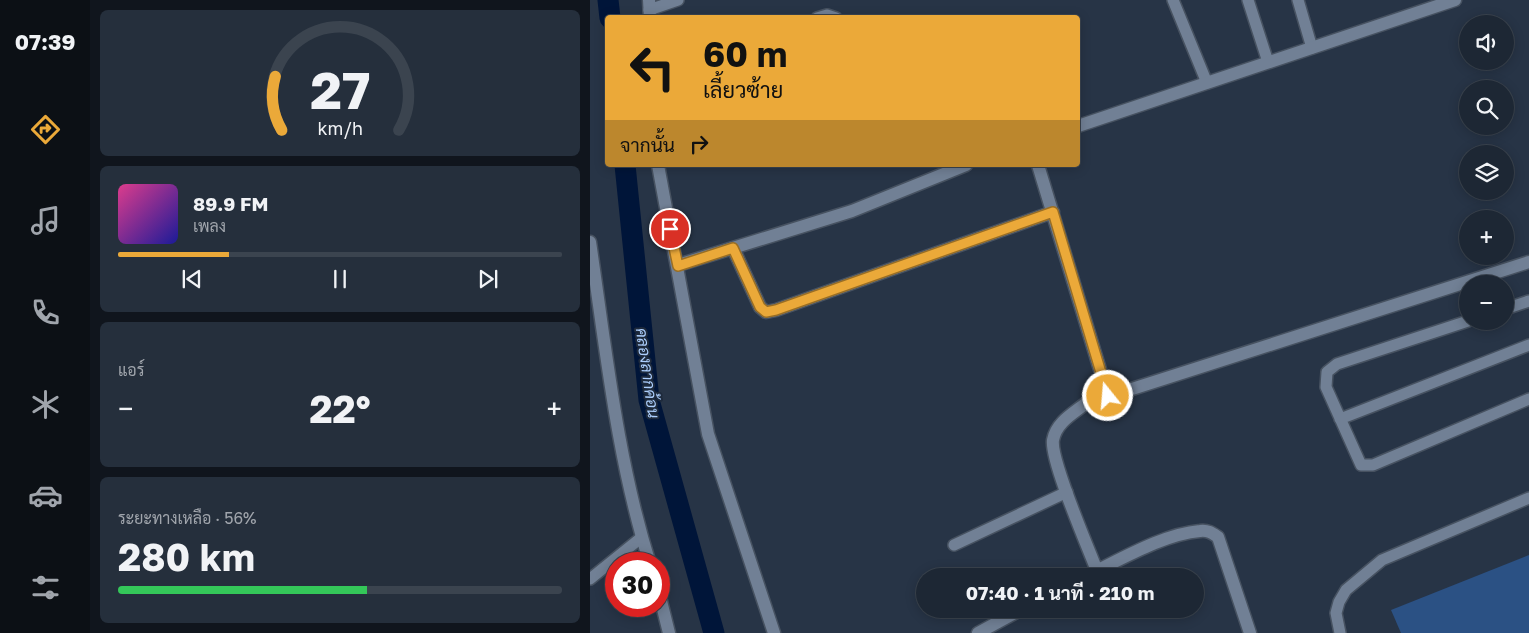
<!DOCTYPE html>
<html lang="th">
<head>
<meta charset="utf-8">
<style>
	:root { --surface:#1d2734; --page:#252f3c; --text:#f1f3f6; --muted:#a0a5ac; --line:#3b444f; --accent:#eba939 }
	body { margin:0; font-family:"Golos Text",Sarabun,sans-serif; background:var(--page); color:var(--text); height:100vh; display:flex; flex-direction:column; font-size:19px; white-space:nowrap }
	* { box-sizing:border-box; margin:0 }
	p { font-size:16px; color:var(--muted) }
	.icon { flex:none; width:28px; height:28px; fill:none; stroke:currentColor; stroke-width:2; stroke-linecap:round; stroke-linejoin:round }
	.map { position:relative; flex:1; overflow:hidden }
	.sheet { display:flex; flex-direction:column; gap:10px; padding:10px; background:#10151d; width:500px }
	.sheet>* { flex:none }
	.hud { position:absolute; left:15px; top:15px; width:475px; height:152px; border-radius:5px; box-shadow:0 2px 12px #0003,0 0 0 1px var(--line); background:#eba939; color:#111; overflow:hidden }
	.controls { position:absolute; left:869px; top:15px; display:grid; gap:10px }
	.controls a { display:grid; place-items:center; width:55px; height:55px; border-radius:50%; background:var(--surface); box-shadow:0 2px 12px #0003,0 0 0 1px var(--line); font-size:25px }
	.speed { position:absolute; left:15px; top:552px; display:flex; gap:10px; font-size:25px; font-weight:700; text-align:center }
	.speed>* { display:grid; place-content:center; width:65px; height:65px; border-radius:50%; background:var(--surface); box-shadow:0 2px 12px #0003,0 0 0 1px var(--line); line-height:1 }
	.speed .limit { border:8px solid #d22; background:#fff; color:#111 }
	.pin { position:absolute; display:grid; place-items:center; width:42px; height:42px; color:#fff; margin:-21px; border:2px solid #fff; border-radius:50%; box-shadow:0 1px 5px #0007 }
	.me { position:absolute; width:55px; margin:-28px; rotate:343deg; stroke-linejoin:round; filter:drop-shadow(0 0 4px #0008) }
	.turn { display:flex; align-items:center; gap:18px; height:105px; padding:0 15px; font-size:22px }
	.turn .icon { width:65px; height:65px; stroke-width:2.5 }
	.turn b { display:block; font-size:35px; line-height:42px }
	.then { display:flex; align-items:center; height:48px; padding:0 15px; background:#0003; gap:10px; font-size:19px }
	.big { font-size:38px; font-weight:700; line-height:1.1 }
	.sheet .card { flex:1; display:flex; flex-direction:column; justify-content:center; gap:8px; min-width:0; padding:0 18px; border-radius:8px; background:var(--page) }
	.sheet .dial { align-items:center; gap:0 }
	.dial svg { height:130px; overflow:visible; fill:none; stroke:var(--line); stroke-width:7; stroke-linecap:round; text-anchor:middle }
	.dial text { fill:var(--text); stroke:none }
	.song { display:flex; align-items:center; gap:15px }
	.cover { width:60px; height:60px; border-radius:8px; background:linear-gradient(135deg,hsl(330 70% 55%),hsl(240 70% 35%)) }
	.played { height:5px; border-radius:2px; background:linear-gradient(90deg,var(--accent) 25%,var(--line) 25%) }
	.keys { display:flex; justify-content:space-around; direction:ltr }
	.heat { display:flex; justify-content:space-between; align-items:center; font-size:28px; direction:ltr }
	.charge { height:8px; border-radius:4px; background:linear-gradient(90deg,#34c759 56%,var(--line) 0) }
	.trip { position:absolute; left:326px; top:568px; width:288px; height:50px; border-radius:25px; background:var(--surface); box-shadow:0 2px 12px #0003,0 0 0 1px var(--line); font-weight:700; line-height:50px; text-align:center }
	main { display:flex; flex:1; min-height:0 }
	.tabs { display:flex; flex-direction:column; width:90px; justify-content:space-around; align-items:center; background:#0c1015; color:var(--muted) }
	.tabs .icon { width:35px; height:35px }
	.tabs .on { color:var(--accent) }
	.tabs b { font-size:22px; color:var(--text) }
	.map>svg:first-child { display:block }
</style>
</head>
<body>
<main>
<nav class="tabs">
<b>07:39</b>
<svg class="icon on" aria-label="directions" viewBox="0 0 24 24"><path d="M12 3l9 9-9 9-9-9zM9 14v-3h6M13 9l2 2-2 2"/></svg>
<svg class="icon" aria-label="music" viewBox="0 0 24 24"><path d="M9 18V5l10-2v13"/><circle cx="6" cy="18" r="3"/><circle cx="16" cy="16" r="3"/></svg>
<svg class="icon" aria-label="phone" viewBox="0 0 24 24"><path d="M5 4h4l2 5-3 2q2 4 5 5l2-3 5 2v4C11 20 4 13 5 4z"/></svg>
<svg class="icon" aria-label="climate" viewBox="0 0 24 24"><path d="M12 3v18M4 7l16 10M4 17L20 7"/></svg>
<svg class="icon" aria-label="car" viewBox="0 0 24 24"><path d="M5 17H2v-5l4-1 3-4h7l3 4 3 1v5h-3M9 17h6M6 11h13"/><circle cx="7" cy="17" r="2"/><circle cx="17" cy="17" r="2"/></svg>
<svg class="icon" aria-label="filters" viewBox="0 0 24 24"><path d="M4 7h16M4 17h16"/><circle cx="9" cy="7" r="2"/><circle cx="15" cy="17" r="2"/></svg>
</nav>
<section class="sheet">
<div class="card dial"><svg viewBox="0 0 100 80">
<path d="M14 69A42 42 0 1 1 86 69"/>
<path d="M14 69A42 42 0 0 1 10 36" stroke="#eba939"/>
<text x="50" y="56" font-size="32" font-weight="700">27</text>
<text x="50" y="72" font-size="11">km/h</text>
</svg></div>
<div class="card">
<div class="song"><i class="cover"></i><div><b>89.9 FM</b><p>เพลง</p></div></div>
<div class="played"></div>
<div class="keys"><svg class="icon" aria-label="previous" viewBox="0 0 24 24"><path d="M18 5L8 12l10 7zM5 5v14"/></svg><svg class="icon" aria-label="pause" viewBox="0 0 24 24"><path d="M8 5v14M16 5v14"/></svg><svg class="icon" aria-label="next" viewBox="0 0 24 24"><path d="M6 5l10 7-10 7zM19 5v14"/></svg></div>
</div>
<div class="card"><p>แอร์</p>
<div class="heat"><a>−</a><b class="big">22°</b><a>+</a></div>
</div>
<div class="card"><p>ระยะทางเหลือ · 56%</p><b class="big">280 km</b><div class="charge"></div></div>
</section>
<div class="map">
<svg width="939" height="633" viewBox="0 0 939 633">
	<rect width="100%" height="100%" fill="#273446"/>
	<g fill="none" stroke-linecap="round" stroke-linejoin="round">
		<path stroke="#001539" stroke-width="21" d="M18,0L20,18
			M35,165L59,400L124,633"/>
	</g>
	<path fill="#2b5184" d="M939,555V633H811L801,610Z"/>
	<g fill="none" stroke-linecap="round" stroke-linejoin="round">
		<defs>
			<path id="service" d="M583,0L617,83
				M658,0L678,62
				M708,0L722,48
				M59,10L88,0
				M227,18L237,15L246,18
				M915,309L939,301
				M878,321L747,364L737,372L736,387L771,465H783L939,399
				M750,419L939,345
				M364,545L477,492
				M0,579L52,537
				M750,633L746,613L749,602L756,590L792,560L939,498"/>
			<path id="minor" d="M59,0L60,18
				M488,126L865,0
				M68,165L118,434L184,633
				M448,165L518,396
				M0,242C16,350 27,459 60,564
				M143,248L170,307L176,312L186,310L463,212
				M88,265L262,211L376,165
				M507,571C498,547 460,460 463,440C466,423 482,414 495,404L939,262
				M496,576C530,560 573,534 610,531C618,530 622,533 628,537L660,633
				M69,593L79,633
				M388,633L432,609"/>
		</defs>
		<use href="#service" stroke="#475261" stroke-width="14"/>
		<use href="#minor" stroke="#475261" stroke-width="15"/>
		<use href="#service" stroke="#718095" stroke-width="11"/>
		<use href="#minor" stroke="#718095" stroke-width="12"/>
	</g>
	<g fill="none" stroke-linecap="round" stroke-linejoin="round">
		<defs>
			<path id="route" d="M80,229L88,266L143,248L170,307L176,312L186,310L463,212L518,396"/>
		</defs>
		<use href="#route" stroke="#996e25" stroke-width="12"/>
		<use href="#route" stroke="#eba939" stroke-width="9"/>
	</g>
	<g text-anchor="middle" stroke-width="4" stroke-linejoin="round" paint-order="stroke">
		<g font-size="16" font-style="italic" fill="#accefd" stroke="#1e2a3c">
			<text transform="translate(58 373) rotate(82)" y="6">คลองลากค้อน</text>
		</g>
	</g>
</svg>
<div class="controls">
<a><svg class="icon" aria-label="sound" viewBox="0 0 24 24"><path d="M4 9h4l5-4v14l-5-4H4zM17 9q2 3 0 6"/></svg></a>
<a><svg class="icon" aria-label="search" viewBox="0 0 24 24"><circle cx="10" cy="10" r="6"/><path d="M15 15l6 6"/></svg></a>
<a><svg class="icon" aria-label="layers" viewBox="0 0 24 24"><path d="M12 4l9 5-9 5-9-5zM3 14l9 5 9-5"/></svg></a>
<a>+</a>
<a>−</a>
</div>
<div class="speed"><div class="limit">30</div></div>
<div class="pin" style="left:80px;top:229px;background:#d93025"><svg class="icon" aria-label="arrive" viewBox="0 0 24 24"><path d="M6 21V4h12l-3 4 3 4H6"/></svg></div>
<svg class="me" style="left:518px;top:396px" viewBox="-20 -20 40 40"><circle r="17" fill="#eba939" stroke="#fff" stroke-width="3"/><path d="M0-11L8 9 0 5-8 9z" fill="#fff"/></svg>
<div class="trip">07:40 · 1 นาที · 210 m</div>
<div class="hud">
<div class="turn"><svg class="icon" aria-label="left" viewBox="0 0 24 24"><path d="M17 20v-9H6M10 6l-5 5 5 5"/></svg><div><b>60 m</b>เลี้ยวซ้าย</div></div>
<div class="then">จากนั้น<svg class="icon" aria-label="right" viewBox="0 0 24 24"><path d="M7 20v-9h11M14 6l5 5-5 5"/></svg></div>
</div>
</div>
</main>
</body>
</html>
